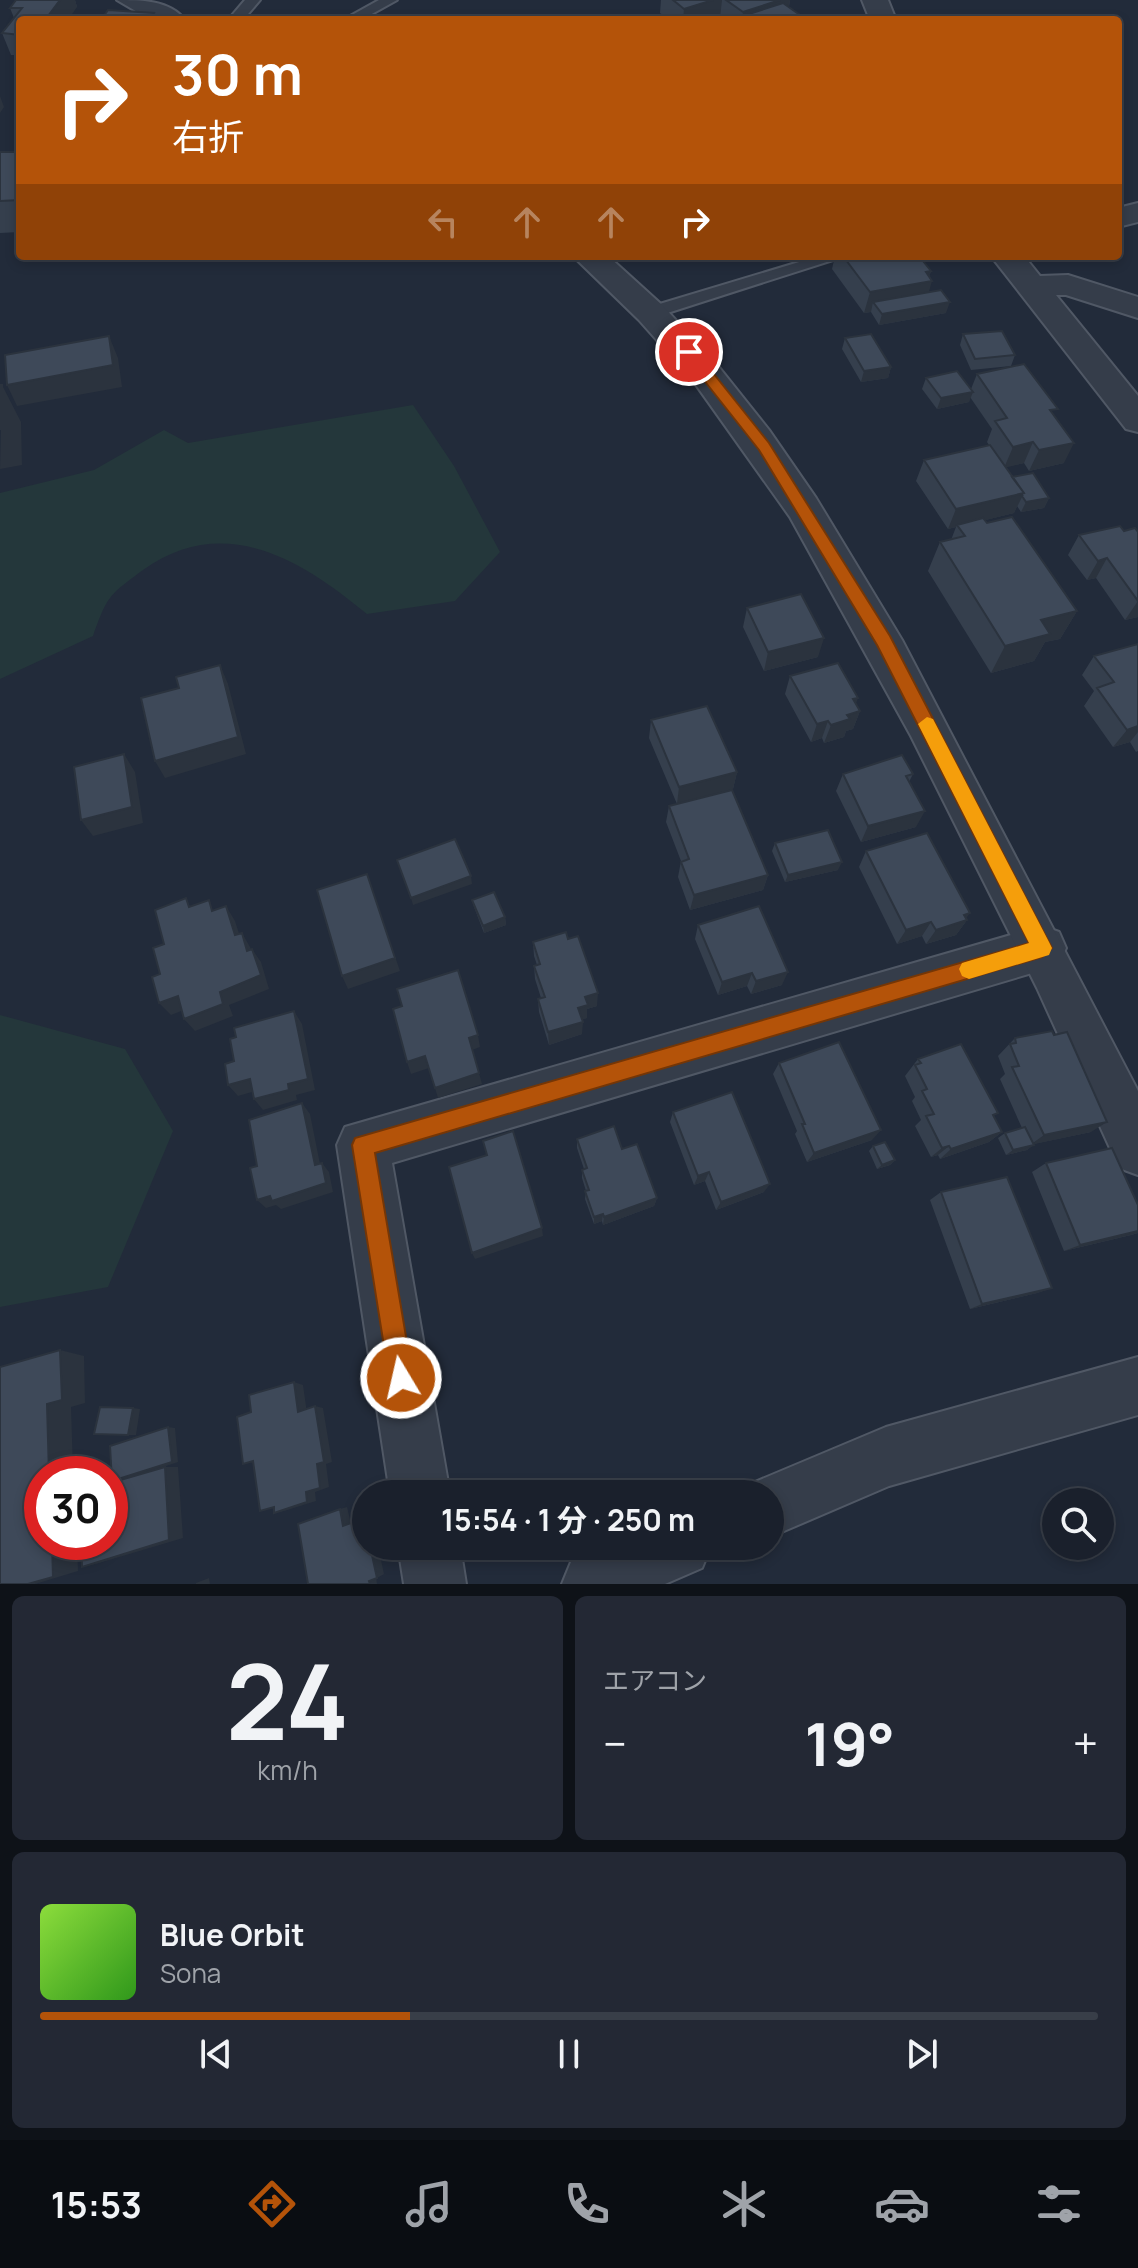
<!DOCTYPE html>
<html lang="ja">
<head>
<meta charset="utf-8">
<style>
	:root { --surface:#1a202c; --page:#232834; --text:#f1f3f6; --muted:#9fa3a9; --line:#383e48; --accent:#b45309 }
	body { margin:0; font-family:Manrope,"Noto Sans JP",sans-serif; background:var(--page); color:var(--text); height:100vh; display:flex; flex-direction:column; font-size:30px; white-space:nowrap }
	* { box-sizing:border-box; margin:0 }
	p { font-size:26px; color:var(--muted) }
	.icon { flex:none; width:44px; height:44px; fill:none; stroke:currentColor; stroke-width:2; stroke-linecap:round; stroke-linejoin:round }
	.map { position:relative; height:1584px; overflow:hidden }
	.side { display:flex; flex-direction:column; gap:12px; padding:12px; background:#0e1218; flex:1 }
	.side>* { flex:none }
	.top-card { position:absolute; left:16px; top:16px; width:1106px; height:244px; border-radius:8px; box-shadow:0 4px 12px #0003,0 0 0 2px var(--line); background:#b45309; color:#fff; overflow:hidden }
	.tools { position:absolute; left:1042px; top:1488px; display:grid; gap:16px }
	.tools a { display:grid; place-items:center; width:72px; height:72px; border-radius:50%; background:var(--surface); box-shadow:0 4px 12px #0003,0 0 0 2px var(--line); font-size:40px }
	.speed { position:absolute; left:24px; top:1456px; display:flex; gap:16px; font-size:40px; font-weight:700; text-align:center }
	.speed>* { display:grid; place-content:center; width:104px; height:104px; border-radius:50%; background:var(--surface); box-shadow:0 4px 12px #0003,0 0 0 2px var(--line); line-height:1 }
	.speed .limit { border:12px solid #d22; background:#fff; color:#111 }
	.pin { position:absolute; display:grid; place-items:center; width:68px; height:68px; color:#fff; margin:-34px; border:4px solid #fff; border-radius:50%; box-shadow:0 2px 8px #0007 }
	.me { position:absolute; width:88px; margin:-44px; rotate:351deg; stroke-linejoin:round; filter:drop-shadow(0 0 6px #0008) }
	.turn { display:flex; align-items:center; gap:28px; height:168px; padding:0 24px; font-size:36px }
	.turn .icon { width:104px; height:104px; stroke-width:2.5 }
	.turn b { display:block; font-size:56px; line-height:68px }
	.lanes { display:flex; align-items:center; height:76px; padding:0 24px; background:#0003; justify-content:center; gap:40px; direction:ltr }
	.lanes .off { opacity:.35 }
	.big { font-size:60px; font-weight:700; line-height:1.1 }
	.side .card { flex:1; display:flex; flex-direction:column; justify-content:center; gap:12px; min-width:0; padding:0 28px; border-radius:12px; background:var(--page) }
	.side .dial { align-items:center; gap:0 }
	.dial b { font-size:104px; line-height:1 }
	.song { display:flex; align-items:center; gap:24px }
	.cover { width:96px; height:96px; border-radius:12px; background:linear-gradient(135deg,hsl(90 70% 55%),hsl(110 70% 35%)) }
	.played { height:8px; border-radius:4px; background:linear-gradient(90deg,var(--accent) 35%,var(--line) 35%) }
	.keys { display:flex; justify-content:space-around; direction:ltr }
	.heat { display:flex; justify-content:space-between; align-items:center; font-size:44px; direction:ltr }
	.side .tiles { flex:1; display:grid; gap:12px; grid-template-columns:1fr 1fr }
	.card:last-child { grid-column:span 2 }
	.trip { position:absolute; left:352px; top:1480px; width:432px; height:80px; border-radius:40px; background:var(--surface); box-shadow:0 4px 12px #0003,0 0 0 2px var(--line); font-weight:700; line-height:80px; text-align:center }
	.menu { display:flex; height:128px; justify-content:space-around; align-items:center; background:#0a0d12; color:var(--muted) }
	.menu .icon { width:56px; height:56px }
	.menu .selected { color:var(--accent) }
	.menu b { font-size:36px; color:var(--text) }
	.map>svg:first-child { display:block }
</style>
</head>
<body>
<div class="map">
<svg width="1138" height="1584" viewBox="0 0 1138 1584">
	<rect width="100%" height="100%" fill="#222b3a"/>
	<path fill="#24373b" d="M413,405L454,466L500,552L455,601L367,614C301,559 223,512 143,570C108,596 108,595 93,636L0,679V493L94,470L164,430L188,443Z
		M0,1015L125,1049L173,1131L108,1287L0,1307Z"/>
	<g fill="none" stroke-linecap="round" stroke-linejoin="round">
		<defs>
			<path id="service" d="M245,0H260L243,20H228Z
				M379,0H397L361,20H343Z
				M819,256L836,259L655,317L649,319L640,313L643,309Z"/>
			<path id="minor" d="M862,0H888L896,20H870Z
				M1138,203V222L1118,227V208Z
				M991,256H1024L1040,276L1068,275L1138,297V318L1066,295H1056L1138,396V432L1126,429Z
				M1042,926L1059,932L1066,948L1059,964L1042,970L392,1163L450,1494H390L337,1145L345,1127Z
				M398,1546H460L466,1584H404Z"/>
			<path id="tertiary" d="M117,0C140,0 170,0 185,20H151Z
				M573,256H608L662,305L718,366L769,430L816,498L902,640L1138,1091V1175L1119,1168L1037,988L911,736L790,517L694,382L639,320Z
				M1138,1357V1415L889,1486L770,1537V1494H745L748,1485L886,1427Z
				M608,1546H711L702,1568L665,1584H562L571,1562Z"/>
		</defs>
		<use href="#service" stroke="#505865" stroke-width="4"/>
		<use href="#minor" stroke="#505865" stroke-width="4"/>
		<use href="#tertiary" stroke="#505865" stroke-width="4"/>
		<use href="#service" fill="#353d4a" fill-rule="evenodd"/>
		<use href="#minor" fill="#353d4a" fill-rule="evenodd"/>
		<use href="#tertiary" fill="#353d4a" fill-rule="evenodd"/>
	</g>
	<path fill="#353f4d" d="M16,0H75L77,7L20,20V55H11L2,33L14,18L10,8Z
		M661,0H790L789,7L807,20H723L720,18L714,20H670L660,13Z
		M0,152H20V232L0,233Z
		M835,256H843L931,271L929,277V292L946,313L879,325L871,312L864,313L832,269Z
		M963,334L1015,355L1011,366L971,370L960,345Z
		M845,338L891,367L888,378L861,382L842,349Z
		M977,374L1054,416L1064,463L1029,471L1024,463L1005,467L1012,477L1049,498L1044,508L1021,512L1017,506L1014,513L985,520L1077,611L1060,639L1045,642L1034,661L991,673L928,571L940,542L951,540L956,527L948,529L916,481L924,460L989,445L987,442L992,429L970,397L969,402L937,409L922,389L926,378L971,389Z
		M1124,531L1138,532V617L1125,620L1096,578L1087,580L1068,555L1079,535Z
		M747,608L818,657L764,671L743,627Z
		M1138,644V751L1136,752L1130,742L1113,747L1084,706L1094,691L1082,675L1094,656Z
		M790,676L856,704L860,711L853,729L846,731L844,737L824,743L822,738L811,742L785,694Z
		M651,720L737,772L733,789L695,799L768,875L763,890L690,910L678,877L681,861L666,822L669,806L677,804L649,738Z
		M843,774H913L909,782L916,827L861,842L836,791Z
		M775,843L838,870L785,882L772,851Z
		M866,851L966,919L967,920L956,935L926,944L922,936L897,944L859,867Z
		M472,900L505,917L506,925L484,933L474,907Z
		M698,925L782,985L751,994L747,986L718,995L695,939Z
		M533,942L597,1006L587,1009V1018L582,1019V1034L549,1045L539,1012L538,999L541,998L535,979L534,966L537,965L534,956Z
		M1015,1038L1091,1132L1033,1144L1027,1150L1006,1155L998,1138L1005,1133L1022,1128L1000,1079L1005,1074L998,1056Z
		M918,1059L994,1117L1002,1132L989,1142L940,1159L938,1155L931,1157L915,1126L921,1120L912,1101L915,1097L905,1076Z
		M779,1063L872,1140L807,1162L795,1134L797,1131L773,1074Z
		M673,1112L764,1192L716,1210L705,1181L694,1185L670,1122Z
		M577,1139L622,1149L657,1198L654,1206L603,1225L602,1221L594,1224L585,1199L586,1191L582,1178V1170L584,1169L577,1148Z
		M873,1146L895,1160L890,1165L877,1169L869,1151Z
		M1046,1163L1138,1205V1233L1131,1235L1064,1251L1032,1172Z
		M941,1192L1052,1288L1037,1293L970,1309L930,1200Z"/>
	<path fill="#2b333e" d="M60,0H75L77,7L68,20H45Z
		M713,0H722L720,18L714,20H683L684,9Z
		M780,0H790L787,18L752,13L751,20H742L743,12Z
		M0,96L4,107L0,113Z
		M931,271L928,281H932L926,302H873L871,312L864,313L870,292Z
		M950,302L946,313L879,325L882,314Z
		M109,336L118,358L122,387L17,406L7,385Z
		M891,367L888,378L861,382L864,371Z
		M2,385L21,422L22,465L0,469Z
		M973,392L969,402L937,409L941,398Z
		M1033,442L1024,463L1004,468L1013,447Z
		M1074,443L1064,463L1029,471L1039,450Z
		M1024,493L1014,513L958,527L957,525L956,527L948,529L956,509Z
		M1049,498L1044,508L1021,512L1026,502Z
		M1107,558L1096,578L1087,580L1098,561Z
		M1138,601V617L1125,620Z
		M1077,611L1060,639L1045,642L1034,661L991,673L1005,646L1041,620Z
		M824,638L818,657L764,671L768,652Z
		M220,665L228,684L246,754L165,778L155,761Z
		M858,698L852,714L860,711L853,729L846,731L844,737L824,743L831,725L853,699Z
		M828,721L822,738L811,742L817,724Z
		M1138,726V732L1130,742L1113,747L1127,730Z
		M124,754L135,772L143,823L93,836L81,820Z
		M737,772L733,789L677,804L679,787Z
		M925,811L916,827L861,842L868,826Z
		M842,862L838,870L785,882L788,875Z
		M768,875L763,890L690,910L694,895Z
		M471,876L472,884L413,905L411,898Z
		M372,889L400,971L348,989L342,976Z
		M226,906L235,921L244,949L235,935Z
		M970,913L964,921L967,920L956,935L926,944L936,930Z
		M505,917L506,925L484,933L483,926Z
		M931,922L922,936L897,944L906,930Z
		M242,933L250,947L256,964L247,951Z
		M252,949L261,962L269,989L229,1005L233,1016L195,1031L184,1019L220,992Z
		M788,972L782,985L751,994L756,981Z
		M752,973L747,986L718,995L722,982Z
		M598,993L597,1006L587,1009V1018L578,1021V1008L585,997Z
		M178,996L189,1008L171,1015L159,1003Z
		M294,1011L302,1024L315,1090L296,1095L297,1100L263,1110L254,1099L288,1084Z
		M583,1022L582,1034L549,1045L548,1032Z
		M478,1035L480,1047L472,1050L469,1038Z
		M425,1056L429,1068L411,1074L407,1062Z
		M479,1073L482,1084L438,1098L435,1088Z
		M250,1079L259,1090L238,1096L228,1085Z
		M302,1103L310,1114L322,1174L315,1165Z
		M1107,1122L1091,1132L1030,1145L1044,1135Z
		M881,1130L872,1140L807,1162L814,1153Z
		M1002,1132L989,1142L940,1159L951,1149Z
		M1034,1145L1027,1150L1006,1155L1013,1150Z
		M949,1146L938,1155L931,1157L942,1148Z
		M895,1160L890,1165L877,1169L882,1165Z
		M322,1163L329,1172L333,1192L281,1209L276,1205L266,1208L257,1200Z
		M709,1172L705,1181L694,1185L698,1176Z
		M770,1184L764,1192L716,1210L721,1202Z
		M657,1198L654,1206L603,1225L604,1217Z
		M603,1214L602,1221L594,1224V1217Z
		M542,1228L543,1236L475,1259L472,1253Z
		M1138,1231V1233L1131,1235L1064,1251L1080,1245Z
		M1052,1288L1037,1293L970,1309L982,1304Z
		M60,1350L84,1356L85,1403L71,1407L73,1470H88V1474H49L47,1404Z
		M294,1382L303,1385L307,1413L298,1412Z
		M315,1406L323,1408L332,1462L326,1464L329,1487L315,1492L316,1501L284,1511L274,1513L317,1464Z
		M133,1408L140,1409L136,1435H128Z
		M168,1427L175,1428L178,1462L120,1481H112Z
		M165,1467H178L183,1538L99,1563L82,1567Z
		M347,1507L351,1524L343,1526L340,1509Z
		M52,1542H77L78,1571L35,1584H28Z
		M370,1546H378L384,1574L377,1578Z
		M376,1577L377,1584H370L369,1581Z
		M209,1578L210,1584H196V1583Z"/>
	<path fill="#3e4959" stroke="#2b333e" stroke-width="2" d="M16,0H60L45,20H20V35L2,33L22,8H10Z
		M673,0H713L684,9Z
		M726,0H780L743,12Z
		M783,3L807,20H762L752,13Z
		M108,10L154,13L150,20H101Z
		M0,152H20V200L0,201Z
		M843,256H919L931,271L926,272L932,281L870,292Z
		M941,290L950,302L882,314L873,302Z
		M1002,331L1015,355L975,359L963,334Z
		M871,334L891,367L864,371L845,338Z
		M109,336L113,365L7,385L5,355Z
		M1024,364L1058,409L1050,410L1074,443L1039,450L1033,442L1013,447L995,421L1007,418L977,374Z
		M957,371L973,392L941,398L926,378Z
		M0,385H2V429H0Z
		M990,445L1024,493L956,509L924,460Z
		M1033,473L1049,498L1026,502L1022,496L1024,493L1012,477Z
		M1012,517L1077,611L1041,620L1050,634L1005,646L940,542L965,536L957,525L983,518L987,523Z
		M1120,526L1124,531L1135,528L1138,532V601L1107,558L1098,561L1079,535Z
		M801,594L824,638L768,652L747,608Z
		M1138,644V726L1127,730L1097,688L1114,682L1094,656Z
		M838,663L858,698L853,699L860,711L847,715L850,719L831,725L828,721L817,724L790,676Z
		M220,665L238,737L155,761L141,698L179,688L176,677Z
		M707,706L737,772L679,787L651,720Z
		M124,754L132,807L81,820L74,767Z
		M902,755L913,774L906,776L925,811L868,826L843,774Z
		M732,790L768,875L694,895L681,862L689,859L669,806Z
		M828,830L842,862L788,875L775,843Z
		M927,833L970,913L964,915L967,920L936,930L931,922L906,930L866,851Z
		M455,839L471,876L411,898L397,860Z
		M367,874L395,958L342,976L317,890Z
		M494,892L505,917L483,926L472,900Z
		M186,898L189,907L209,900L212,911L226,906L235,935L242,933L247,951L252,949L261,975L220,992L223,1004L184,1019L178,996L159,1003L152,977L160,974L153,948L164,944L155,910Z
		M759,906L788,972L756,981L752,973L722,982L698,925Z
		M566,932L568,939L578,936L598,993L585,997L588,1005L578,1008L583,1022L548,1032L538,999L545,997L534,966L540,964L533,942Z
		M458,970L478,1035L469,1038L479,1073L435,1088L425,1056L407,1062L393,1009L402,1006L397,989Z
		M294,1011L308,1079L288,1084L289,1090L254,1099L250,1079L228,1085L225,1064L234,1061L230,1039L236,1037L234,1028Z
		M1052,1031L1054,1035L1067,1032L1107,1122L1044,1135L1012,1067L1019,1066L1010,1044L1016,1043L1015,1038Z
		M839,1042L881,1130L814,1153L802,1124H805L779,1063Z
		M961,1044L998,1113L993,1115L1002,1132L951,1149L949,1146L942,1148L926,1116L934,1114L922,1091L927,1089L915,1065L921,1063L918,1059Z
		M732,1092L770,1184L721,1202L709,1172L698,1176L673,1112Z
		M302,1103L315,1165L322,1163L326,1183L272,1201L270,1196L257,1200L250,1168L257,1166L249,1120Z
		M614,1126L622,1149L637,1144L657,1198L604,1217L603,1214L594,1217L585,1191L589,1190L582,1170L587,1168L577,1139Z
		M1025,1127L1034,1145L1013,1150L1005,1133Z
		M513,1131L542,1228L472,1253L449,1167L487,1155L483,1141Z
		M885,1142L895,1160L882,1165L873,1146Z
		M1112,1148L1138,1205V1231L1080,1245L1046,1163Z
		M1007,1177L1052,1288L982,1304L941,1192Z
		M60,1350L62,1400L47,1404L49,1474H42V1542H52L53,1577L28,1584H0V1367Z
		M294,1382L298,1412L315,1406L324,1462L317,1464L320,1488L306,1492L307,1502L274,1513V1507L260,1511L253,1461L243,1464L237,1417L251,1412L249,1395Z
		M100,1407L133,1408L128,1435L94,1434Z
		M168,1427L172,1462L112,1481L110,1446Z
		M165,1467L169,1540L82,1567L81,1542H110V1483Z
		M64,1470V1474H53Z
		M340,1509L343,1526L364,1518L366,1527V1546H370L377,1578L369,1581L370,1584H308L298,1524Z"/>
	<path fill="#b45309" stroke="#753606" stroke-width="2" d="M689,347L694,349L769,443L890,636L1052,948L1042,957L375,1153L413,1378L409,1386L401,1390L393,1386L389,1378L352,1145L355,1138L1029,943L877,645L759,450L684,355V349Z"/>
	<path fill="#f59e0b" d="M927,717L933,719L1049,942L1052,948L1049,955L969,979L962,976L959,969L962,963L1029,943L918,724Z"/>
</svg>
<div class="tools">
<a><svg class="icon" aria-label="search" viewBox="0 0 24 24"><circle cx="10" cy="10" r="6"/><path d="M15 15l6 6"/></svg></a>
</div>
<div class="speed"><div class="limit">30</div></div>
<div class="pin" style="left:689px;top:352px;background:#d93025"><svg class="icon" aria-label="arrive" viewBox="0 0 24 24"><path d="M6 21V4h12l-3 4 3 4H6"/></svg></div>
<svg class="me" style="left:401px;top:1378px" viewBox="-20 -20 40 40"><circle r="17" fill="#b45309" stroke="#fff" stroke-width="3"/><path d="M0-11L8 9 0 5-8 9z" fill="#fff"/></svg>
<div class="trip">15:54 · 1 分 · 250 m</div>
<div class="top-card">
<div class="turn"><svg class="icon" aria-label="right" viewBox="0 0 24 24"><path d="M7 20v-9h11M14 6l5 5-5 5"/></svg><div><b>30 m</b>右折</div></div>
<div class="lanes"><svg class="icon off" aria-label="left" viewBox="0 0 24 24"><path d="M17 20v-9H6M10 6l-5 5 5 5"/></svg><svg class="icon off" aria-label="ahead" viewBox="0 0 24 24"><path d="M12 20V5M6 11l6-6 6 6"/></svg><svg class="icon off" aria-label="ahead" viewBox="0 0 24 24"><path d="M12 20V5M6 11l6-6 6 6"/></svg><svg class="icon" aria-label="right" viewBox="0 0 24 24"><path d="M7 20v-9h11M14 6l5 5-5 5"/></svg></div>
</div>
</div>
<section class="side">
<div class="tiles">
<div class="card dial"><b>24</b><p>km/h</p></div>
<div class="card"><p>エアコン</p>
<div class="heat"><a>−</a><b class="big">19°</b><a>+</a></div>
</div>
<div class="card">
<div class="song"><i class="cover"></i><div><b>Blue Orbit</b><p>Sona</p></div></div>
<div class="played"></div>
<div class="keys"><svg class="icon" aria-label="previous" viewBox="0 0 24 24"><path d="M18 5L8 12l10 7zM5 5v14"/></svg><svg class="icon" aria-label="pause" viewBox="0 0 24 24"><path d="M8 5v14M16 5v14"/></svg><svg class="icon" aria-label="next" viewBox="0 0 24 24"><path d="M6 5l10 7-10 7zM19 5v14"/></svg></div>
</div>
</div>
</section>
<nav class="menu">
<b>15:53</b>
<svg class="icon selected" aria-label="directions" viewBox="0 0 24 24"><path d="M12 3l9 9-9 9-9-9zM9 14v-3h6M13 9l2 2-2 2"/></svg>
<svg class="icon" aria-label="music" viewBox="0 0 24 24"><path d="M9 18V5l10-2v13"/><circle cx="6" cy="18" r="3"/><circle cx="16" cy="16" r="3"/></svg>
<svg class="icon" aria-label="phone" viewBox="0 0 24 24"><path d="M5 4h4l2 5-3 2q2 4 5 5l2-3 5 2v4C11 20 4 13 5 4z"/></svg>
<svg class="icon" aria-label="climate" viewBox="0 0 24 24"><path d="M12 3v18M4 7l16 10M4 17L20 7"/></svg>
<svg class="icon" aria-label="car" viewBox="0 0 24 24"><path d="M5 17H2v-5l4-1 3-4h7l3 4 3 1v5h-3M9 17h6M6 11h13"/><circle cx="7" cy="17" r="2"/><circle cx="17" cy="17" r="2"/></svg>
<svg class="icon" aria-label="filters" viewBox="0 0 24 24"><path d="M4 7h16M4 17h16"/><circle cx="9" cy="7" r="2"/><circle cx="15" cy="17" r="2"/></svg>
</nav>
</body>
</html>
